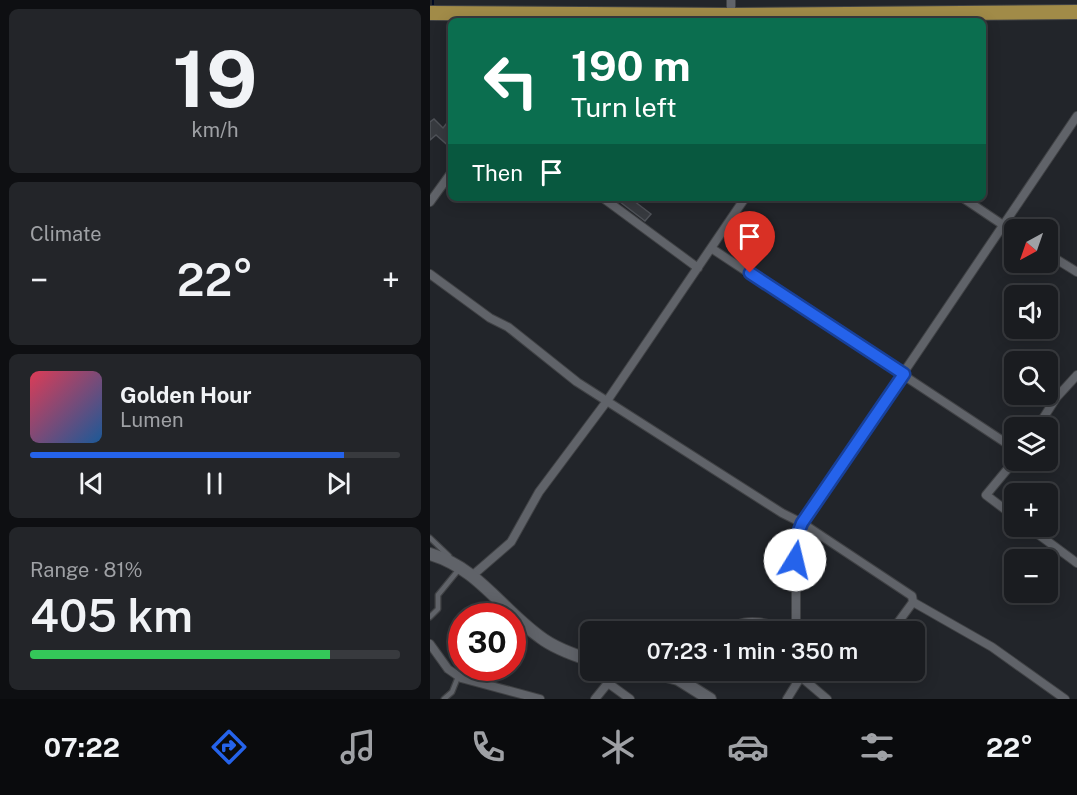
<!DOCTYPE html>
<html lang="en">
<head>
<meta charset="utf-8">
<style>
	:root { --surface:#1a1c20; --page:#232529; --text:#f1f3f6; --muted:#9fa1a5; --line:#383a3e; --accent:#2563eb }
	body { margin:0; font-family:"Public Sans",sans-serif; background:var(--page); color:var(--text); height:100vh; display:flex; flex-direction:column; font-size:22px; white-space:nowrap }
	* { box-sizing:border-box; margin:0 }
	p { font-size:20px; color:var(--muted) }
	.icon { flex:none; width:33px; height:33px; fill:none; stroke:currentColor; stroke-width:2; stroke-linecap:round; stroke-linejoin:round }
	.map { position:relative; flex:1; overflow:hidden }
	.panel { display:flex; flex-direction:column; gap:9px; padding:9px; background:#0e0f12; width:430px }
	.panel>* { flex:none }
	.banner { position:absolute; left:18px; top:18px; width:538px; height:183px; border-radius:9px; box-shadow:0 3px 15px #0003,0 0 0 2px var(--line); background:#0b6e4f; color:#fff; overflow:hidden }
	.needle { width:39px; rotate:220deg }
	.fabs { position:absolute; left:574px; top:219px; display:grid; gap:12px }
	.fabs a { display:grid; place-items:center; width:54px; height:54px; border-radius:9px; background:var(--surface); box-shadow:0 3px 15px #0003,0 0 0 2px var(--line); font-size:30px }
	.speed { position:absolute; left:18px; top:603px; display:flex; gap:12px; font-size:30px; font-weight:700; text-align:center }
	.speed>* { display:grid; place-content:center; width:78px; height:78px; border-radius:50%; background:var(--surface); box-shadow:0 3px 15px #0003,0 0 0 2px var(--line); line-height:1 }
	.speed .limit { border:9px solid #d22; background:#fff; color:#111 }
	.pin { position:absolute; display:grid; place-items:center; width:51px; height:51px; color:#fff; margin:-62px -26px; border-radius:50% 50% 50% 0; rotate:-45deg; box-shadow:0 0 6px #0007 }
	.pin .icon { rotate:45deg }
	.me { position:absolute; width:66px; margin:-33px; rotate:9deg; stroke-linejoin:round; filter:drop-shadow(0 0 4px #0008) }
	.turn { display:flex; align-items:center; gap:21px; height:126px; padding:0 24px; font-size:27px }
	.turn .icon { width:78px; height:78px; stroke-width:2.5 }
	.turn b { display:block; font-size:42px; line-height:51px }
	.then { display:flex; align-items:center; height:57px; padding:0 24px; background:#0003; gap:12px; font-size:22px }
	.big { font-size:45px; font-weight:600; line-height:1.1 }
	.panel .tile { flex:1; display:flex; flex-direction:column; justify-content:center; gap:9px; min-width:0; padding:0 21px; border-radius:9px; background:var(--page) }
	.panel .dial { align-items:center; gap:0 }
	.dial b { font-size:78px; line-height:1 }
	.song { display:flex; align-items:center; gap:18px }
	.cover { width:72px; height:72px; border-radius:9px; background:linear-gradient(135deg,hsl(350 70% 55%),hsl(210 70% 35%)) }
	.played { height:6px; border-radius:3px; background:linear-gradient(90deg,var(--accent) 85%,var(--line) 85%) }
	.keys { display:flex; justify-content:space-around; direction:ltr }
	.heat { display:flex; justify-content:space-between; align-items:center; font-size:33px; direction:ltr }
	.charge { height:9px; border-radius:4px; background:linear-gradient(90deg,#34c759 81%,var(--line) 0) }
	.trip { position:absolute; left:150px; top:621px; width:345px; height:60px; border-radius:9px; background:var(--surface); box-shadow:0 3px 15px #0003,0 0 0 2px var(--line); font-weight:600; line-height:60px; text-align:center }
	.tab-bar { display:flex; height:96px; justify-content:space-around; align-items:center; background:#0a0b0d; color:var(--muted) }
	.tab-bar .icon { width:42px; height:42px }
	.tab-bar .on { color:var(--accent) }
	.tab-bar b { font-size:27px; color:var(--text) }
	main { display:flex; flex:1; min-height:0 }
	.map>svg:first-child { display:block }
</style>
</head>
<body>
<main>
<section class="panel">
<div class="tile dial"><b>19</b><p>km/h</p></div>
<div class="tile"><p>Climate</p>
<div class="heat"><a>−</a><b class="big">22°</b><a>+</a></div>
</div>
<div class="tile">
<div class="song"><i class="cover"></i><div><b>Golden Hour</b><p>Lumen</p></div></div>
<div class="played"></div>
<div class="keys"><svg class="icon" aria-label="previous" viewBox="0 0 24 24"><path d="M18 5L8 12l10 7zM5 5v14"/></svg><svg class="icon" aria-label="pause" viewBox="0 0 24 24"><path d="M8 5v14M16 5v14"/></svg><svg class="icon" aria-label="next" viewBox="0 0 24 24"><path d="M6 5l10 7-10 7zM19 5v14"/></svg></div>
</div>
<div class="tile"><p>Range · 81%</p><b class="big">405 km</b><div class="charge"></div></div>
</section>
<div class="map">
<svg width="647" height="699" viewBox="0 0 647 699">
	<rect width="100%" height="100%" fill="#22252a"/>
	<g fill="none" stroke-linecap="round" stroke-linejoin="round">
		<path stroke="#010a23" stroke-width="2" d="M3,0V6"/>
	</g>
	<path fill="#373a3f" stroke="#4e5157" stroke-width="1.5" d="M21,118V148L6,135L0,140V122L4,119L13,128Z
		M185,198H200L221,214L215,221Z"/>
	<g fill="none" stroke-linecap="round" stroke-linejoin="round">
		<defs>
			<path id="lane" d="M0,538L19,556
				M0,617L8,609V595L30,568
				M14,699L22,692L28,677"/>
			<path id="street" d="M301,0V18
				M173,198L268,268
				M533,198L585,233
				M0,202L21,173
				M281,248L585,449
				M618,254L647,272
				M0,274L60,318L78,327L147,382L352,513L372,523L482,596L483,602L562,647L635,699
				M607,428L626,398L647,375
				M585,517L556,495L585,460
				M597,526L647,563
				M43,575L81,542L109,492L177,401L315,198
				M298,632C311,615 343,623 360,632
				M366,632V538L372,523L647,116
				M461,632L483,602
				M0,644L18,669L31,678L110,699
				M260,670H269
				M371,677L397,699
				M178,683L200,699
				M165,699L178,683L183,670
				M357,699L375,670"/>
			<path id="secondary" d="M0,554C48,568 71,609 110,637C123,647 144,655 160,660
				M214,670L248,679L280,699"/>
			<path id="primary" d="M0,13L301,15L647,12"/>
		</defs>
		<use href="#lane" stroke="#404245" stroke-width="7"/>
		<use href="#street" stroke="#404245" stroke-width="10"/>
		<use href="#secondary" stroke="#404245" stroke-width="14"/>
		<use href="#primary" stroke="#404245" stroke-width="16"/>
		<use href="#lane" stroke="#606369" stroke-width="4.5"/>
		<use href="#street" stroke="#606369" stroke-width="8"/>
		<use href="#secondary" stroke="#606369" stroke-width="12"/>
		<use href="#primary" stroke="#a18b48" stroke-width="14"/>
	</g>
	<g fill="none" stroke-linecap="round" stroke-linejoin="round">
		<defs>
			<path id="route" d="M320,273L474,374L372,523L366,538L365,560"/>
		</defs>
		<use href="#route" stroke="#184099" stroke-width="15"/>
		<use href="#route" stroke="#2563eb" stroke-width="10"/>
	</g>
</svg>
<div class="fabs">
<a><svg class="needle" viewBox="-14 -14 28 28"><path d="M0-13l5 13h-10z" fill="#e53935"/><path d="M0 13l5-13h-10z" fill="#9fa1a5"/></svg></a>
<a><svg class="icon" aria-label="sound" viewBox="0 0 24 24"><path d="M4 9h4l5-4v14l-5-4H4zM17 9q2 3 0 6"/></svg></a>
<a><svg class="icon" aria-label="search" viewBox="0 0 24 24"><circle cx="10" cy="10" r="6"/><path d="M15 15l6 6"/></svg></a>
<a><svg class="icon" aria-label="layers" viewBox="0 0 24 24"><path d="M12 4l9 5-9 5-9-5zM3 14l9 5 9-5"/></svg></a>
<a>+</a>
<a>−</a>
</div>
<div class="speed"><div class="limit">30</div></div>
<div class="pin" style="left:320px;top:273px;background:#d93025"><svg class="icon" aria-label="arrive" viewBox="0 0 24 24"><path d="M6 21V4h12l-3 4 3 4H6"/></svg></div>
<svg class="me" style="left:365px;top:560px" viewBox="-20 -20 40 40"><circle r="19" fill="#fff"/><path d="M0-13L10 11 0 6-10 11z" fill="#2563eb"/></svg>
<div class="trip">07:23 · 1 min · 350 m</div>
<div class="banner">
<div class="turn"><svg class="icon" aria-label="left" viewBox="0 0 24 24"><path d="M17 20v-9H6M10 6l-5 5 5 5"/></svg><div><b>190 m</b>Turn left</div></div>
<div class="then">Then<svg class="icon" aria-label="arrive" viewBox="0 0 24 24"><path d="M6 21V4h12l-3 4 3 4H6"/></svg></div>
</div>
</div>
</main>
<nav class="tab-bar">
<b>07:22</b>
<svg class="icon on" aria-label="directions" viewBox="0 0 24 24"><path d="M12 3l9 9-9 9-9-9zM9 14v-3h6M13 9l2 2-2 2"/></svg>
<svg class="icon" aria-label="music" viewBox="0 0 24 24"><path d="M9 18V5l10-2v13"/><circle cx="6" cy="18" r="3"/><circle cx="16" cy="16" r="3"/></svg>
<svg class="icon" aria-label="phone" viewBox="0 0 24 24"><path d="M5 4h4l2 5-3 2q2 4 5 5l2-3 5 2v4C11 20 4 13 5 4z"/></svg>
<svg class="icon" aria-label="climate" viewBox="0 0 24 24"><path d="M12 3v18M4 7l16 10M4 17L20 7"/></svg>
<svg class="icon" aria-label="car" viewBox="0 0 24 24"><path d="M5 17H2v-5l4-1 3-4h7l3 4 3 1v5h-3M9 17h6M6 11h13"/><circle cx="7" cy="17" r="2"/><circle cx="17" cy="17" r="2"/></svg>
<svg class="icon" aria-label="filters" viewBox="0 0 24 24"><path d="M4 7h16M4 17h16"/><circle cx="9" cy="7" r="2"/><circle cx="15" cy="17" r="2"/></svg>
<b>22°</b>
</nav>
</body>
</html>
